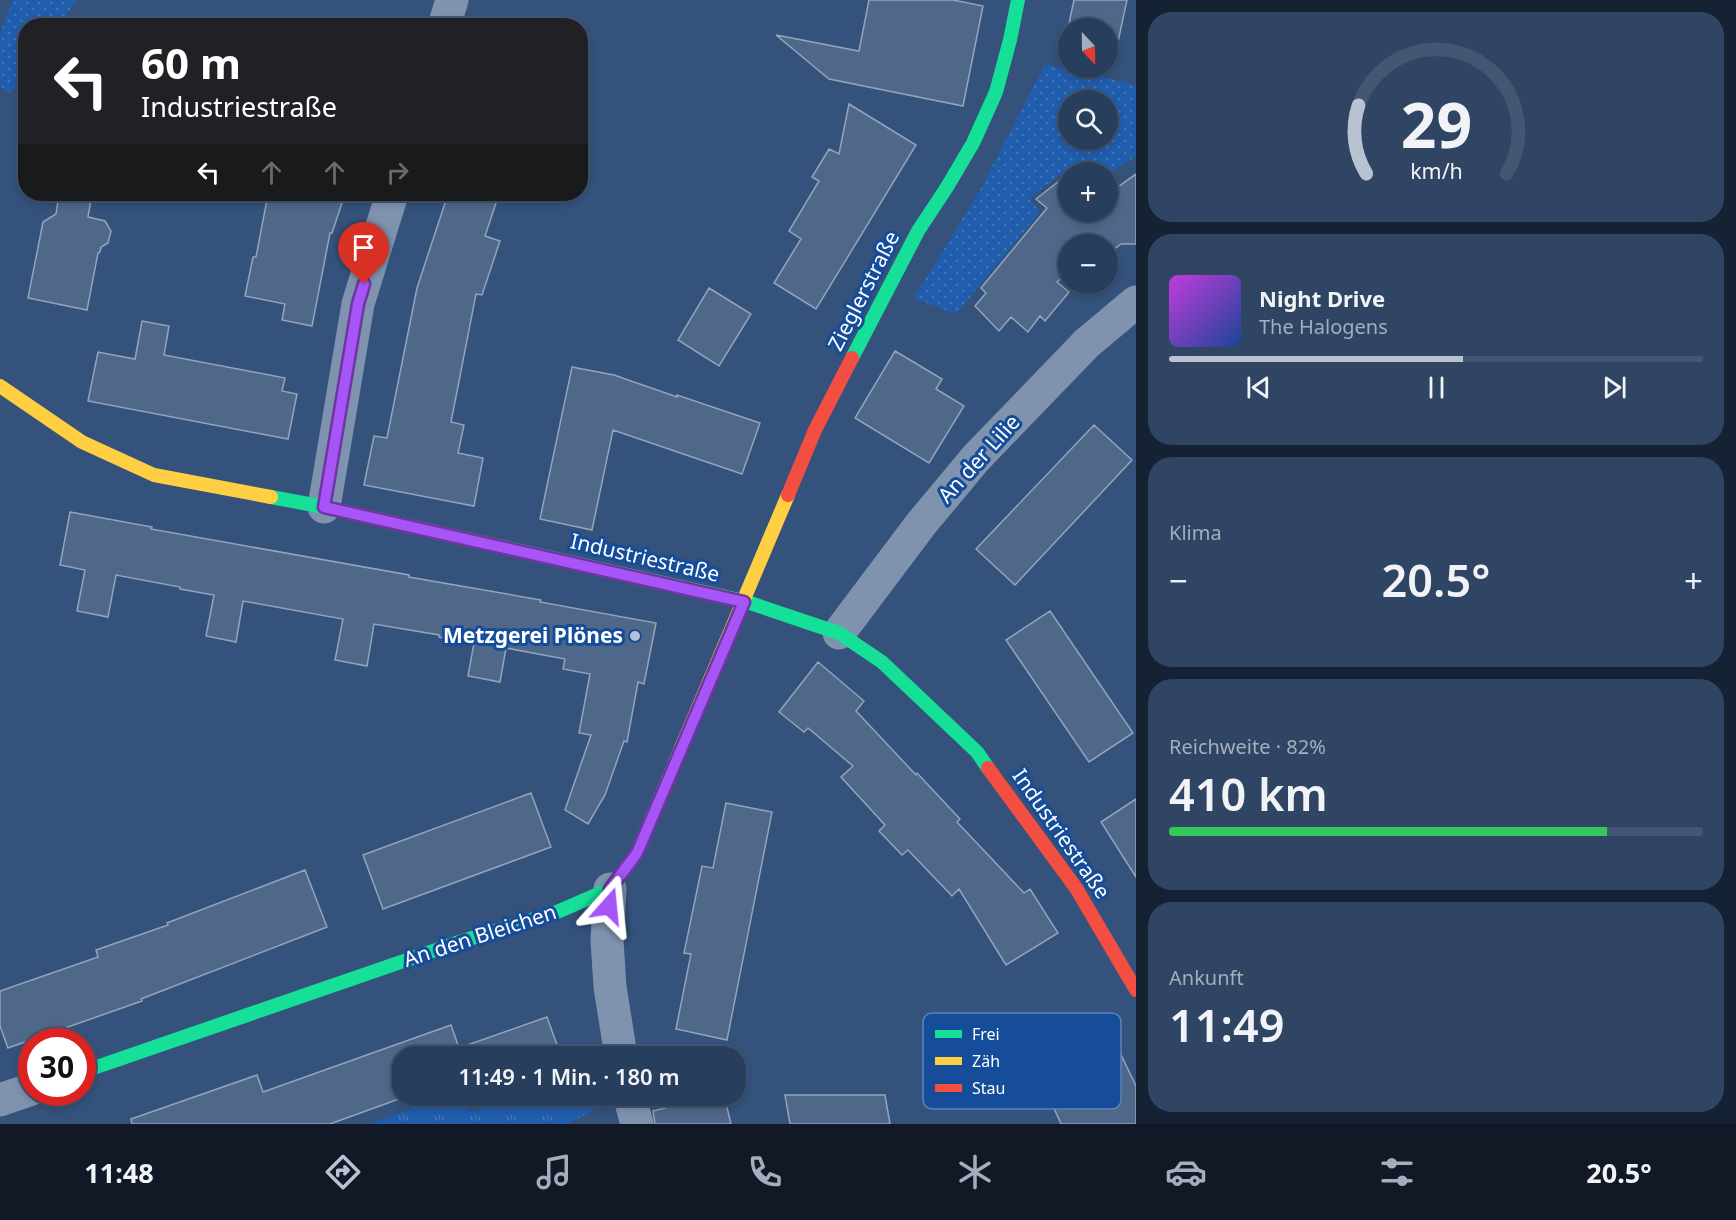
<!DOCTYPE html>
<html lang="de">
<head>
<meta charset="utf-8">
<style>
	:root { --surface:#273e5d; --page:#2f4563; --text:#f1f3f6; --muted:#a4aebc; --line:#435772; --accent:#b8c2d1 }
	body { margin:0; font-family:"Noto Sans",sans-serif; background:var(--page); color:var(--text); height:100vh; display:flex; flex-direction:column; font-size:22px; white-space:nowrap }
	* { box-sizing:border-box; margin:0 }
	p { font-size:20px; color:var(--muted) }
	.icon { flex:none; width:33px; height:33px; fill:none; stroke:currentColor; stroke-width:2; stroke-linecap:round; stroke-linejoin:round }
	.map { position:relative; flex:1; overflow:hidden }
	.side { display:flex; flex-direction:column; gap:12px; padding:12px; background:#152233; width:600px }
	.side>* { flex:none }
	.banner { position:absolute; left:18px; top:18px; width:570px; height:183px; border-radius:24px; box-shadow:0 3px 9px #0003,0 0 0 2px var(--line); background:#202124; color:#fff; overflow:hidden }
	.needle { width:39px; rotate:158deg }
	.fabs { position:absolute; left:1058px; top:18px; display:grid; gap:12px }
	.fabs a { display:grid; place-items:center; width:60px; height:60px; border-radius:50%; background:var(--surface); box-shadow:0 3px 9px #0003,0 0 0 2px var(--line); font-size:30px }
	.speed { position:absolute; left:18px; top:1028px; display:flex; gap:12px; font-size:30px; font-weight:700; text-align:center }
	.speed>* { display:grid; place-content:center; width:78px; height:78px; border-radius:50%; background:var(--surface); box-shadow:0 3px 9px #0003,0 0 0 2px var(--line); line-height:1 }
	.speed .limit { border:9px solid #d22; background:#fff; color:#111 }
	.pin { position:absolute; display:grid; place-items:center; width:51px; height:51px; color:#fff; margin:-62px -26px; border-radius:50% 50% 50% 0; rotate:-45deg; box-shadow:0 0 6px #0007 }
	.pin .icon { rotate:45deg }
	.me { position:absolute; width:66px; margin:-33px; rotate:18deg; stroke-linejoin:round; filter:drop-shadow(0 0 4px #0008) }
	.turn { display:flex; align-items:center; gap:21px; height:126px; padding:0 24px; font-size:27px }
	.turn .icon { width:78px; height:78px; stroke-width:2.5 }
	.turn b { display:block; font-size:42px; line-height:51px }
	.lanes { display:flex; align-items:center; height:57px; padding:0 24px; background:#0003; justify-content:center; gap:30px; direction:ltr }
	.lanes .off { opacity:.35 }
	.big { font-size:45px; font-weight:600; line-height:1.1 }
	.side .card { flex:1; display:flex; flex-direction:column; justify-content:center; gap:9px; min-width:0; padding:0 21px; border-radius:24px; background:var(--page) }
	.side .dial { align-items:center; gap:0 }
	.dial svg { height:156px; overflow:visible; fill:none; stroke:var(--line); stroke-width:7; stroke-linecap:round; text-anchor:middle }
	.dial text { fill:var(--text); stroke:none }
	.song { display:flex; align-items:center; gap:18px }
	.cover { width:72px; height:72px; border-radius:9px; background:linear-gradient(135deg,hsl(290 70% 55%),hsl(220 70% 35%)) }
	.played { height:6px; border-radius:3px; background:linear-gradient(90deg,var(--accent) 55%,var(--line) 55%) }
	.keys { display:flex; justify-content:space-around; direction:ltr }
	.heat { display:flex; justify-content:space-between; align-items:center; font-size:33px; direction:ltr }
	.charge { height:9px; border-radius:4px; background:linear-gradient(90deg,#34c759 82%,var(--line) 0) }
	.trip { position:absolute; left:392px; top:1046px; width:354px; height:60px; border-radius:24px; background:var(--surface); box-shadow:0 3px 9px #0003,0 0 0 2px var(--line); font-weight:600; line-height:60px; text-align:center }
	.dock { display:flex; height:96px; justify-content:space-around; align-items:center; background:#101925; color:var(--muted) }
	.dock .icon { width:42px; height:42px }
	.dock .active { color:var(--accent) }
	.dock b { font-size:27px; color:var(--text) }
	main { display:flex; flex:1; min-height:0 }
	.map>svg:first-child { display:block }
</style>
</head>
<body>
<main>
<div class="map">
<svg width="1136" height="1124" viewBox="0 0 1136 1124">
	<defs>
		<pattern id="grass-tufts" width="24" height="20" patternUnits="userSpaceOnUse" patternTransform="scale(1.5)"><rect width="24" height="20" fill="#205dad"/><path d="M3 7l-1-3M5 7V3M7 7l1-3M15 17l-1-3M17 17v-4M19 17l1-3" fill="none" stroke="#4175b9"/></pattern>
		<pattern id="garden-dots" width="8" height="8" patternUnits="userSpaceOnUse" patternTransform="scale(1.5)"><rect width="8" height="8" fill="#205dad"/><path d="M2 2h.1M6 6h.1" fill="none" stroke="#4175b9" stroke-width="1.8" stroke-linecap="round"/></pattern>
	</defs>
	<rect width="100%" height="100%" fill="#34527c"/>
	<path fill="url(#grass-tufts)" d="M448,1095H462L471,1112L521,1095H589L594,1110L568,1124H370Z"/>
	<path fill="url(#garden-dots)" fill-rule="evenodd" d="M13,0H77L58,25L26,26L25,72L10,93L0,87V34Z
		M1045,64L1136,85V156L1107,175V172H1068V183L1061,174L1029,198L1040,212L956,314L914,298L980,190ZM1068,100H1107V140H1068Z"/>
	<path fill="#4f6889" stroke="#93a4bb" stroke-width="1.5" d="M869,0H953L983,6L963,106L829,79L776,35L859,51Z
		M1074,0H1127L1116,51L1107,49V28H1068Z
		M849,104L916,145L816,309L774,283L801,239L789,231L819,181L812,177L829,149L839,154Z
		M1136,174V244H1121L1112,251L1107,244H1068V273L1057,282L1069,292L1045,321L1040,316L1028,332L1011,317L999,331L975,306L986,293L981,288L1047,208L1036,199L1063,178L1068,184V212H1107V195Z
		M59,194H92L88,217L105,221L111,231L108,243L101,247L100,252L98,253L87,310L28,298L43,222L56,214Z
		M268,194H345L332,233H330L312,326L282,320L285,304L245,296L253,257H256Z
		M448,194H499L485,236L500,241L482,295L476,294L451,422L464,425L458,453L483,458L474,506L364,485L374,436L387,438L417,288Z
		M709,288L751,314L719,366L678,340Z
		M142,321L169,326L164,355L285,378L282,391L297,394L288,439L88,401L98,352L135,359Z
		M895,351L942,379L936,389L964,406L929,463L855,418Z
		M572,367L614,375L677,397V395L760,423L742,474L613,430L592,530L540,519Z
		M1094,425L1132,460L1015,585L976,549Z
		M70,512L152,527L151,529L409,575V577L541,600L540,602L656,623L644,684L638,682L627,742L624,741L605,795L588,824L565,810L591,735L579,733L590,674L563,669L565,659L506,648L500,682L468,676L474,643L439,637V635L374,624L367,666L335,660L343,619L243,601L236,642L206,636L214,595L180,589V587L116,575L108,617L77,611L85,570L60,565Z
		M1050,611L1133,733L1089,762L1006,640Z
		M818,662L864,701L856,711L916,775L917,773L960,819L957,822L1024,893L1030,889L1058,933L1006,965L959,889L952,896L908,850L902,855L879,831L885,825L841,777L853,766L808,728L804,732L779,712Z
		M531,793L551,847L383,909L363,855Z
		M1136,799V877L1101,822Z
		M726,803L772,812L727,1040L676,1029L691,954L684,953L702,866L713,868Z
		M305,870L327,927L141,999L142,1001L8,1048L0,1026V991L98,957L96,950L168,925L167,923Z
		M547,1017L561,1056H402V1095H410L330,1124H132L131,1119L257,1075L263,1092L451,1025L459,1048Z
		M1113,1038L1136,1086V1124H1061L1046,1090L1082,1073L1073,1056Z
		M717,1095H724L731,1124H655L653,1111Z
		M785,1095H885L890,1124H790Z"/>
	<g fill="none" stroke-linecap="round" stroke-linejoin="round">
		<path stroke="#7f93af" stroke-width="33" d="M444,26L452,0
			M324,507L358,304L392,194
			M839,633L921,524L976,458L1087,343L1136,302
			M610,889L607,940L610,987L621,1056
			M629,1095L637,1124
			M0,1100L32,1089"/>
		<path stroke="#16e098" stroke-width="14" d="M852,358L918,231L947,187L973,143L996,92L1010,40L1018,0
			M271,497L324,507L744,601L839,633L882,662L977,752L988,768
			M82,1072L456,943L557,912L610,889L637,853L681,748"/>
		<path stroke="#ffcf43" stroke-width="14" d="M0,386L82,442L154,475L271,497
			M681,748L788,495"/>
		<path stroke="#f24e42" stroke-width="14" d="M788,495L815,430L852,358
			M988,768L1076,888L1136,990"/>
	</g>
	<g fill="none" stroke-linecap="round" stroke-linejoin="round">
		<defs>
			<path id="route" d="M364,284L358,304L324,507L744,602L637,853L610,889L609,906"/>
		</defs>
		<use href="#route" stroke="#6d37a1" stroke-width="15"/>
		<use href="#route" stroke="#a855f7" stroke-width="10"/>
	</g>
	<circle fill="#b8c2d1" stroke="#154d9b" stroke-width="2" cx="635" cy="636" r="6"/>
	<g text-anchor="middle" stroke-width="6" stroke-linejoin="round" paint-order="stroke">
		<g font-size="21" fill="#fff" stroke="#154d9b">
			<text transform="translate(864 291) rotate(-63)" y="7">Zieglerstraße</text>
			<text transform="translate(979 459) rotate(-48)" y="7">An der Lilie</text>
			<text transform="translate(645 558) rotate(13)" y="7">Industriestraße</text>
			<text transform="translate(1061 834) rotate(55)" y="7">Industriestraße</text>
			<text transform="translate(480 936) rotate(-18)" y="7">An den Bleichen</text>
		</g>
		<g font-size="21" font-weight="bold" fill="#fff" stroke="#154d9b" text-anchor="end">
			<text x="623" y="643">Metzgerei Plönes</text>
		</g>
	</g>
	<rect x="923" y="1013" width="198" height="96" rx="9" fill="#154d9b" stroke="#5b82b9" stroke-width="1.5"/>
	<rect x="935" y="1030" width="27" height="8" fill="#16e098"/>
	<rect x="935" y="1057" width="27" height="8" fill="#ffcf43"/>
	<rect x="935" y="1084" width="27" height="8" fill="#f24e42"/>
	<g font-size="16" fill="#fff">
		<text x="972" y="1040">Frei</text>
		<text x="972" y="1067">Zäh</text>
		<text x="972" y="1094">Stau</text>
	</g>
</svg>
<div class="fabs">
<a><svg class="needle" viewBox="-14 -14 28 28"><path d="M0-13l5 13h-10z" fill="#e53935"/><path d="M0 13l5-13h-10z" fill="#a4aebc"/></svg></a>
<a><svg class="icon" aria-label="search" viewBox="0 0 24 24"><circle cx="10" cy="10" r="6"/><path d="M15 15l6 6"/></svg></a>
<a>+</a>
<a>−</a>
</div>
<div class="speed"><div class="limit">30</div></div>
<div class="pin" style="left:364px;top:284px;background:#d93025"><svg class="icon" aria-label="arrive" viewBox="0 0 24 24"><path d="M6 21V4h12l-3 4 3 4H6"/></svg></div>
<svg class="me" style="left:609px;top:906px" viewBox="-20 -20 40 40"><path d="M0-17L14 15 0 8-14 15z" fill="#a855f7" stroke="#fff" stroke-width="4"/></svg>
<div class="trip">11:49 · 1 Min. · 180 m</div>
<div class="banner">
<div class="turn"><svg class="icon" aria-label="left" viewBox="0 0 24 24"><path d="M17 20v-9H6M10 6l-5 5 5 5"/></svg><div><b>60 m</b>Industriestraße</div></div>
<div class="lanes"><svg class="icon" aria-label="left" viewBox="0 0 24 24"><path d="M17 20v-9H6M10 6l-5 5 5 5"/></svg><svg class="icon off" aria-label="ahead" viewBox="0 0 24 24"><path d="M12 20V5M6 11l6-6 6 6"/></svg><svg class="icon off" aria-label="ahead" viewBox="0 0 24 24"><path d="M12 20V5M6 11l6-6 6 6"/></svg><svg class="icon off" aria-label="right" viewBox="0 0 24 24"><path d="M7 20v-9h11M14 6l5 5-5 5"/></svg></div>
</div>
</div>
<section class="side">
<div class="card dial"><svg viewBox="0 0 100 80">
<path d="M14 69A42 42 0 1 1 86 69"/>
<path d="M14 69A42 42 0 0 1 10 34" stroke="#b8c2d1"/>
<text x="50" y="56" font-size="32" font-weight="700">29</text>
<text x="50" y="72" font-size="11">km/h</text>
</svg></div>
<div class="card">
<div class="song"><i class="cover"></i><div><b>Night Drive</b><p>The Halogens</p></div></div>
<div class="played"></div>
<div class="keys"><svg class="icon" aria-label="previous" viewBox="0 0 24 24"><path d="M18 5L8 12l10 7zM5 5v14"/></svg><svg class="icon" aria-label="pause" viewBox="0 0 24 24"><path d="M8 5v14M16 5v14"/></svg><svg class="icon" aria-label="next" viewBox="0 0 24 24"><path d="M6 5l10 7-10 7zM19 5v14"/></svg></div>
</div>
<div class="card"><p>Klima</p>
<div class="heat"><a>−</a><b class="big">20.5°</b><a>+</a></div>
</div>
<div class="card"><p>Reichweite · 82%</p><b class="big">410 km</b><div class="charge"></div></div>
<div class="card"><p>Ankunft</p><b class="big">11:49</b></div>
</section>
</main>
<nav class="dock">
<b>11:48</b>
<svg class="icon active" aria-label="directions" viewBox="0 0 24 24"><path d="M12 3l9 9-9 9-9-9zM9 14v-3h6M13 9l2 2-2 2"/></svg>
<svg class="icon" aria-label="music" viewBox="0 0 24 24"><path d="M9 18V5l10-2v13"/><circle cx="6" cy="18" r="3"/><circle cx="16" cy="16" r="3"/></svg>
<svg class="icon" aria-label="phone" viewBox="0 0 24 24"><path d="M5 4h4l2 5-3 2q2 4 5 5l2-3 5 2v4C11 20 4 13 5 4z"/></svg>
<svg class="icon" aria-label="climate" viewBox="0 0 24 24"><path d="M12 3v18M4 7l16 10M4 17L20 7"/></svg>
<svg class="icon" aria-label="car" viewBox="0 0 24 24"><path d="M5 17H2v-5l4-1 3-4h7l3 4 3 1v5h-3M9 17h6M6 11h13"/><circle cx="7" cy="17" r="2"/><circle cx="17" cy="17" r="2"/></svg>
<svg class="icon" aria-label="filters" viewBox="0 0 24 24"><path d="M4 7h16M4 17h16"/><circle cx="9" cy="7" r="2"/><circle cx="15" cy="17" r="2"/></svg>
<b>20.5°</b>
</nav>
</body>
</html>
